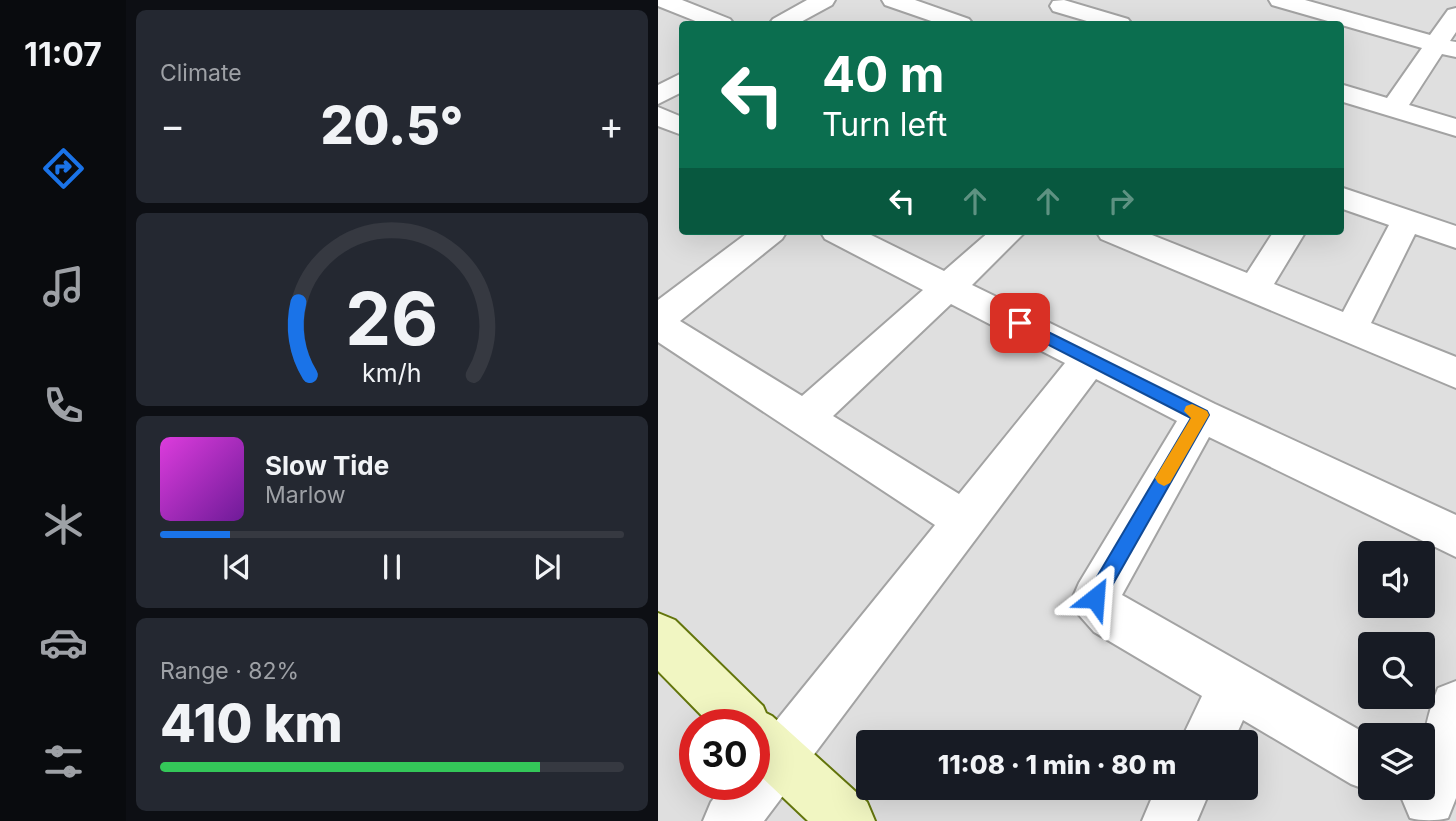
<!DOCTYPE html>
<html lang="en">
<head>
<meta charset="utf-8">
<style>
	:root { --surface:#171b24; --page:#242831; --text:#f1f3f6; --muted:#9ea1a6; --line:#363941; --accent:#1a73e8 }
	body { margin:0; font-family:Inter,sans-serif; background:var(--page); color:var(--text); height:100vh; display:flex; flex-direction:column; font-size:26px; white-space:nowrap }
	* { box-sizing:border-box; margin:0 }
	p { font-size:23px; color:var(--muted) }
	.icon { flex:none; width:38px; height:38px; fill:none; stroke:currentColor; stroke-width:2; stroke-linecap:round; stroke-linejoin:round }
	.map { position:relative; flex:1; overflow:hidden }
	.panel { display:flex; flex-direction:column; gap:10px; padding:10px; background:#0d0f14; width:532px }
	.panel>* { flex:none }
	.hud { position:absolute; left:21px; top:21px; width:665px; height:214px; border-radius:7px; box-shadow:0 7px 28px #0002; background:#0b6e4f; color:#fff; overflow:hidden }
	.buttons { position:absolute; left:700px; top:541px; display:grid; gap:14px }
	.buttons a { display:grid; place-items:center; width:77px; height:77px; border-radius:7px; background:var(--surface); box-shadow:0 7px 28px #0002; font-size:35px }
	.speed { position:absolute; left:21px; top:709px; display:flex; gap:14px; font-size:35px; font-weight:700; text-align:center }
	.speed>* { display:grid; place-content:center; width:91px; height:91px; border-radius:50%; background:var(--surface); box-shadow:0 7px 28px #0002; line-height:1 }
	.speed .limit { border:10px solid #d22; background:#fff; color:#111 }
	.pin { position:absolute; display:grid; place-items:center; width:60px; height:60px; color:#fff; margin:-30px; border-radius:14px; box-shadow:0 4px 10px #0006 }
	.me { position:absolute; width:77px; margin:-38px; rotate:28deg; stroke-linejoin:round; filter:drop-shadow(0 0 5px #0008) }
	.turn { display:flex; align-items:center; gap:24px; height:147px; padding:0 28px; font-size:32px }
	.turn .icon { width:91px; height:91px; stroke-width:2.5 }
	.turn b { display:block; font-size:49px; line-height:60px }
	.lanes { display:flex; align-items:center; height:66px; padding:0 28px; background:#0003; justify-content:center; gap:35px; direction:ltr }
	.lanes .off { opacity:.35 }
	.big { font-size:52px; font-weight:800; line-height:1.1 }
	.panel .widget { flex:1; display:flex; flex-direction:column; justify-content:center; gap:10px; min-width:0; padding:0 24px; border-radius:10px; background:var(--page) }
	.panel .dial { align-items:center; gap:0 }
	.dial svg { height:182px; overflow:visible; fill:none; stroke:var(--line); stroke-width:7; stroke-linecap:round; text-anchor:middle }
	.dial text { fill:var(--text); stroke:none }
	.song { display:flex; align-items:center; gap:21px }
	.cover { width:84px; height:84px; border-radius:10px; background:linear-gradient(135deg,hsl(300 70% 55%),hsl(280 70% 35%)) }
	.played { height:7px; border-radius:4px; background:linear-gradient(90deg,var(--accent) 15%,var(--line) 15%) }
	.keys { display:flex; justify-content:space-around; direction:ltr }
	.heat { display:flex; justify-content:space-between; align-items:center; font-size:38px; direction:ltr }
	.charge { height:10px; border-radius:5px; background:linear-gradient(90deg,#34c759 82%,var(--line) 0) }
	.trip { position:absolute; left:198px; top:730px; width:402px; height:70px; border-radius:7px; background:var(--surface); box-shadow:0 7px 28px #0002; font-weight:800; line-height:70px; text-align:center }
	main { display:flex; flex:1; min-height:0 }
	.tab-bar { display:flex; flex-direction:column; width:126px; justify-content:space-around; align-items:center; background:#090b0e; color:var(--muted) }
	.tab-bar .icon { width:49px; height:49px }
	.tab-bar .on { color:var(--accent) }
	.tab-bar b { font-size:32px; color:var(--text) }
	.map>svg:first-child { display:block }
</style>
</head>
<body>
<main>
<nav class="tab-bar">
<b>11:07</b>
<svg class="icon on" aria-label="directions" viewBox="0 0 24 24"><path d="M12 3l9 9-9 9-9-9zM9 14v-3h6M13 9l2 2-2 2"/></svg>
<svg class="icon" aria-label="music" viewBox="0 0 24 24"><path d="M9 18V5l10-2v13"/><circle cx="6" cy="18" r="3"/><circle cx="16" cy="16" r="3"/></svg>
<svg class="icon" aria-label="phone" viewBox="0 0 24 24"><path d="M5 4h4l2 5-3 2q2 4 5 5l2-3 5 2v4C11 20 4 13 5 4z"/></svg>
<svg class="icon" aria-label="climate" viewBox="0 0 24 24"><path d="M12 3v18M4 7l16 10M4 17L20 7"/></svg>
<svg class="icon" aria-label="car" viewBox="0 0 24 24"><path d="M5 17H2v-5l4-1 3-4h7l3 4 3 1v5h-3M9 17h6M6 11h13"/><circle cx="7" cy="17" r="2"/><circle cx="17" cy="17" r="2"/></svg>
<svg class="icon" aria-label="filters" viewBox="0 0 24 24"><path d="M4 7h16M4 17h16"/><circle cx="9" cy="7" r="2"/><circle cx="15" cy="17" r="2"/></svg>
</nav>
<section class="panel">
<div class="widget"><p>Climate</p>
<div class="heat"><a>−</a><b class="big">20.5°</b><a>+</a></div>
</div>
<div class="widget dial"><svg viewBox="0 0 100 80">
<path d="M14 69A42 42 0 1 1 86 69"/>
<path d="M14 69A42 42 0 0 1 9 37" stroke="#1a73e8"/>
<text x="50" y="56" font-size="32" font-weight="700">26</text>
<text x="50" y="72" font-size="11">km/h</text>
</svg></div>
<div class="widget">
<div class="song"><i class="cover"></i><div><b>Slow Tide</b><p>Marlow</p></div></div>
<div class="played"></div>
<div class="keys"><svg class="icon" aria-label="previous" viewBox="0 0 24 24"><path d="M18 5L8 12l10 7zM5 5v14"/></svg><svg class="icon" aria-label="pause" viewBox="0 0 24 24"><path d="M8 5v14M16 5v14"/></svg><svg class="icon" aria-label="next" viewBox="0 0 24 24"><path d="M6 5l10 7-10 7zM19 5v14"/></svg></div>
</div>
<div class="widget"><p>Range · 82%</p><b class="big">410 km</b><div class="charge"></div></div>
</section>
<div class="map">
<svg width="798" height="821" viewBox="0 0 798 821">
	<rect width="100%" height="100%" fill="#f1efe9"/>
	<path fill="#dfdfdf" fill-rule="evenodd" d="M0,0H798V821H0ZM24,24H682V231H24ZM712,553H765V606H712ZM712,644H765V696H712ZM37,724H96V784H37ZM712,735H765V788H712ZM210,742H588V788H210Z"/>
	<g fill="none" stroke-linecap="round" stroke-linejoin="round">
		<defs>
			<path id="street" d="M0,0H24L72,19L76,24H45L0,6Z
				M149,0H177L174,5L139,24H111L115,19Z
				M224,0H257L311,19L315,24H282L227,5Z
				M406,0L470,19L474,24H439L395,11L392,6L395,1Z
				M611,0H647L772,35L790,10L798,8V32L792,41L798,42V57L784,54L751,105L798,119V136L682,101V84L729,98L764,48L614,5Z
				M24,73V92L0,104V85Z
				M0,107L24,117V135L0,126Z
				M682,187L798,226V248L757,234L713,323L798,357V388L443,239L438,231H484L589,273L616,231H648L616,284L685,312L731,225L682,208Z
				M92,231H129L124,239L22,321L144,396L265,290L167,239L162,231H205L286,271L332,231H368L314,285L557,404L798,515V557L551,437L464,595L712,736V788H721L712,791L693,784L585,720L575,742H522L544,696L436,632L421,615L414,599L421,583L519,421L438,379L106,821H45L53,802L67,784H96V748L277,525L0,342V300ZM293,304L407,363L301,494L175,416Z
				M798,681V798L790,818C779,821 763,821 752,818L744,799L748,788H765C765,745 764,728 780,688Z
				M498,788H553L539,821H484Z"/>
			<path id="secondary" d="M0,613L17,620L105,706L108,713L114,716L209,802L217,821H150L96,770V724H52L0,671Z"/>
		</defs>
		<use href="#street" stroke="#a3a3a3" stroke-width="4"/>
		<use href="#secondary" stroke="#63750c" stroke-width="4"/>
		<use href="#street" fill="#fff" fill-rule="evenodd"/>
		<use href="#secondary" fill="#f1f6c2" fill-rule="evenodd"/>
	</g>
	<path fill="#1a73e8" stroke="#114b97" stroke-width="2" d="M362,318L549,411L551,415L443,605L437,608L430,605L427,598L430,592L533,418L356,327L354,323L356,319Z"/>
	<path fill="#f59e0b" d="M534,404L549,411L551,415L512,483L506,486L500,483L497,478L533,418L526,411L528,406Z"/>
</svg>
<div class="buttons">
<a><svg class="icon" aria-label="sound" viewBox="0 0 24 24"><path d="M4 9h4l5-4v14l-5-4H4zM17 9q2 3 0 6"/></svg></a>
<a><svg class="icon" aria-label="search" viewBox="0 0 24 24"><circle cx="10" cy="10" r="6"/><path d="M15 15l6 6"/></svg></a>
<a><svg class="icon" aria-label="layers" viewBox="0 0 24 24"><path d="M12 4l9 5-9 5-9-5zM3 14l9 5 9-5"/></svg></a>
</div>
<div class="speed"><div class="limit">30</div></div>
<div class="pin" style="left:362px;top:323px;background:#d93025"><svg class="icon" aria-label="arrive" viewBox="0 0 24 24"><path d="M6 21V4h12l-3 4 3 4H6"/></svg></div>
<svg class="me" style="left:437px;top:598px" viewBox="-20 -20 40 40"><path d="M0-17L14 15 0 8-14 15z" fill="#1a73e8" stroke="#fff" stroke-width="4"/></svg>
<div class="trip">11:08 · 1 min · 80 m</div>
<div class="hud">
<div class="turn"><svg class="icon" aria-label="left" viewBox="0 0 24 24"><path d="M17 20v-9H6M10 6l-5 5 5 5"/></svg><div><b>40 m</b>Turn left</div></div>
<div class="lanes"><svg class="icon" aria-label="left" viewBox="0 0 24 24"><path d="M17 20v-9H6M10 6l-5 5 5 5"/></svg><svg class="icon off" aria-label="ahead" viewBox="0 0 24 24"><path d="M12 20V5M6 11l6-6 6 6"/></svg><svg class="icon off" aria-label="ahead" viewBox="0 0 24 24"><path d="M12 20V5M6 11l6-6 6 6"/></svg><svg class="icon off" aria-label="right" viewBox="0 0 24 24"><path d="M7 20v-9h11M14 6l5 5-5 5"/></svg></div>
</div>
</div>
</main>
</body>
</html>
